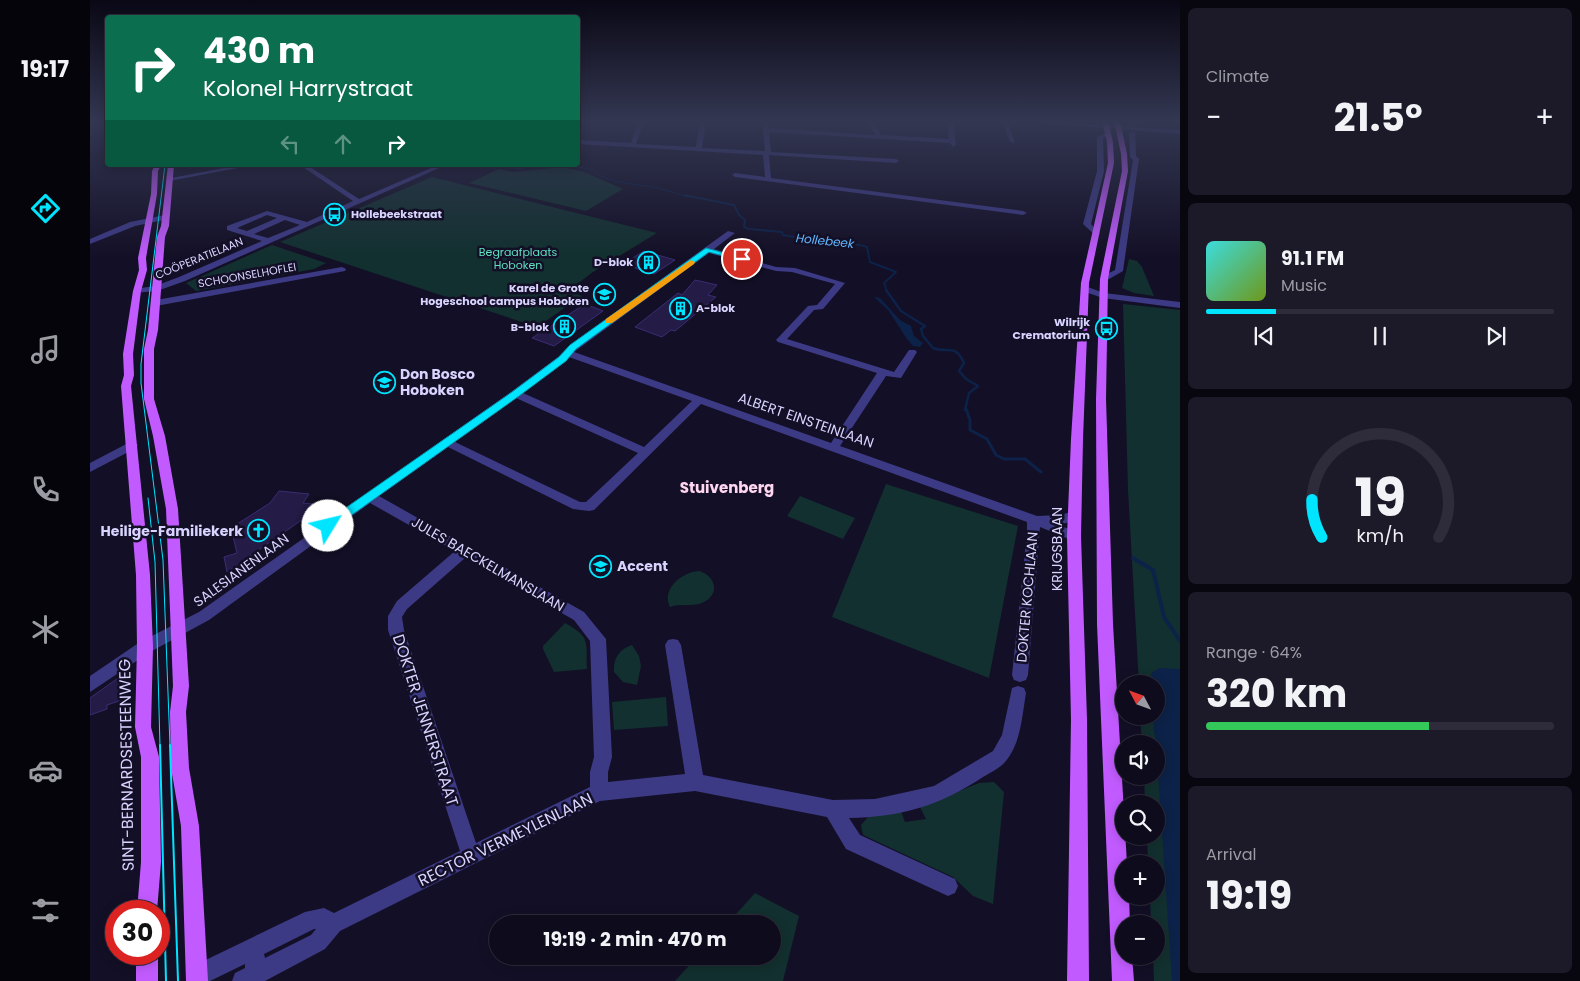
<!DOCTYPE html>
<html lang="en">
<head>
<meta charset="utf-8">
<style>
	:root { --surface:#0e0b1c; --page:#1c1929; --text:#f1f3f6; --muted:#9b9ba3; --line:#2e2b3b; --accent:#00e5ff }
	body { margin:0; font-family:Poppins,sans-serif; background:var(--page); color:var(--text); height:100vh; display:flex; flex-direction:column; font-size:19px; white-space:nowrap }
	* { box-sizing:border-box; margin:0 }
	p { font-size:16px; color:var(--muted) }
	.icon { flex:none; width:28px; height:28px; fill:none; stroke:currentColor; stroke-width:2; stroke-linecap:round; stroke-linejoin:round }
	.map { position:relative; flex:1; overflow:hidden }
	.sheet { display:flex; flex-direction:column; gap:8px; padding:8px; background:#08060f; width:400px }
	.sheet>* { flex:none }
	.hud { position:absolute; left:15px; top:15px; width:475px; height:152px; border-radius:5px; box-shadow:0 2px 12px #0003,0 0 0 1px var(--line); background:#0b6e4f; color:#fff; overflow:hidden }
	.needle { width:32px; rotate:311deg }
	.controls { position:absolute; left:1025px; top:675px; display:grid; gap:10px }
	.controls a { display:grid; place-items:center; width:50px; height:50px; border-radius:50%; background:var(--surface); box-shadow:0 2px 12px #0003,0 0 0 1px var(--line); font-size:25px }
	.speed { position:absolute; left:15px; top:900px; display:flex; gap:10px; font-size:25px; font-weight:700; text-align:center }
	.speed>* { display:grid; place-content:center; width:65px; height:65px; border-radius:50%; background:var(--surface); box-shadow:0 2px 12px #0003,0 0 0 1px var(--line); line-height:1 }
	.speed .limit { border:8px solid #d22; background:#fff; color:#111 }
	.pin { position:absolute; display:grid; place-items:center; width:42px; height:42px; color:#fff; margin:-21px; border:2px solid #fff; border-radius:50%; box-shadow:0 1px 5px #0007 }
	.me { position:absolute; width:55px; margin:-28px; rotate:54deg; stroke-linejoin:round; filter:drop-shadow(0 0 4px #0008) }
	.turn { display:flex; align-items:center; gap:18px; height:105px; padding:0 15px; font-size:22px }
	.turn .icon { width:65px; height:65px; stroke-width:2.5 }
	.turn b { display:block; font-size:35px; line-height:42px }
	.lanes { display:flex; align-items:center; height:48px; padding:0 15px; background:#0003; justify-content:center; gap:25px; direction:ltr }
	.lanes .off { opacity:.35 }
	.big { font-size:38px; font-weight:700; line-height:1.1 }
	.sheet .widget { flex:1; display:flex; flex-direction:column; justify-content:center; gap:8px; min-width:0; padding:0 18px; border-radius:8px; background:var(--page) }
	.sheet .dial { align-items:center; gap:0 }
	.dial svg { height:130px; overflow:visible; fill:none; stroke:var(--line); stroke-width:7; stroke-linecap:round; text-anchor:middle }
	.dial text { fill:var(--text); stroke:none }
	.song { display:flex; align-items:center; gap:15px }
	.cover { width:60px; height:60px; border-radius:8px; background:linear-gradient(135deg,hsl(180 70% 55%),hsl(80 70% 35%)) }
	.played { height:5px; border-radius:2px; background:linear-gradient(90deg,var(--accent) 20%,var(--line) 20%) }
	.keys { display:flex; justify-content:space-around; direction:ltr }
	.heat { display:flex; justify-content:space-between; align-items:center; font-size:28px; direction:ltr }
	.charge { height:8px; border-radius:4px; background:linear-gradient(90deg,#34c759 64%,var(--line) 0) }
	.trip { position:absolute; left:399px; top:915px; width:292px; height:50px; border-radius:25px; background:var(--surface); box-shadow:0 2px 12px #0003,0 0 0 1px var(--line); font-weight:700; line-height:50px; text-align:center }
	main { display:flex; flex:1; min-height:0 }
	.tab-bar { display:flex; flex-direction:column; width:90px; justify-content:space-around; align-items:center; background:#06040b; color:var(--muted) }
	.tab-bar .icon { width:35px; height:35px }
	.tab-bar .selected { color:var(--accent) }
	.tab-bar b { font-size:22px; color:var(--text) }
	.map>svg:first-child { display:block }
</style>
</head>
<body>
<main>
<nav class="tab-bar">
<b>19:17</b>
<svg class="icon selected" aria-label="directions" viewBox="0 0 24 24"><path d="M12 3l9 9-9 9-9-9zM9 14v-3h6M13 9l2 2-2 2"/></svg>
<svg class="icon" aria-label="music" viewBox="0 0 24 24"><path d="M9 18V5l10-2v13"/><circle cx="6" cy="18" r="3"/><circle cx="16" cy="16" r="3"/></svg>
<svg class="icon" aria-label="phone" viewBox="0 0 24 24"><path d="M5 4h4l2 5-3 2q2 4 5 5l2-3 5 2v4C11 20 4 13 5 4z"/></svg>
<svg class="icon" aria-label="climate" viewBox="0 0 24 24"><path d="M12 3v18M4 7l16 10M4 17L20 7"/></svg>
<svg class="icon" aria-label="car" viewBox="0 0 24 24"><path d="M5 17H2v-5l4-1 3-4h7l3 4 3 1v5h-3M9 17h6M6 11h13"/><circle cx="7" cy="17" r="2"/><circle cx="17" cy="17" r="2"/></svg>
<svg class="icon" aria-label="filters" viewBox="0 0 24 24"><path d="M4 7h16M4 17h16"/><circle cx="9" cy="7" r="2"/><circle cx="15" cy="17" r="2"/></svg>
</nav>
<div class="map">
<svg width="1090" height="981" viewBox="0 0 1090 981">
	<rect width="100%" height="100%" fill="#130f26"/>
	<path fill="#12302f" d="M473,167L494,172L533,189L496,211L379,183L409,169L424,172Z
		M342,177L567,233L503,272L478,291L492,296L447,327L190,242Z
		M182,245L236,263L224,269L106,291L96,283Z
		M1039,259L1047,261L1052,267L1064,296L1044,293L1032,288Z
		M1033,304L1090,310V981H1064L1063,956H1066V924H1061L1060,896H1066V864H1058L1057,836H1066V804H1055L1054,776H1066V744H1052L1050,716H1066V684H1049L1038,490Z
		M796,484L928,526L899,678L742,617Z
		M710,496L765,518L753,539L697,516Z
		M609,571C627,576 630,596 612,603C602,607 590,603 580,607C571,589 592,572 609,571Z
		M475,623C501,637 496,642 497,669L464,672L453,649V646Z
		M542,645L549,656L551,666L547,685L533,682L524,672C523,659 529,649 542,645Z
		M576,697L578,726L524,730L522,702Z
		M904,782L914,792L903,904L883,896L863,877L773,835L771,825L779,816L811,811L815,822L836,819L830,807L889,783Z
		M665,893L709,916L693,981H585L608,956H682V924H637Z"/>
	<path fill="#0c2248" d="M784,297L790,298L810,320L821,326L824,336L833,343L830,347L823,346L817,339L798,310Z
		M1070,668L1090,669V981H1082L1066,744L1062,716H1066V684H1061V673Z"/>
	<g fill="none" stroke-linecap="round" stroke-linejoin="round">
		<path stroke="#0c2248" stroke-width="1" d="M408,165H413
			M419,165L420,167L430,169L443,165
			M477,165L503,170C515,184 550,184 567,188C578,190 588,194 598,197"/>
		<path stroke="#0c2248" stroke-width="2" d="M594,195L644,205L649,215L655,220L654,227L659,229L692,232L693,235C721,241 750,238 777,247L780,262L806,272L794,283L797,291"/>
		<path stroke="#0c2248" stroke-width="2.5" d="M796,290L811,311L835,326L831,329L833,336L843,348C858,354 865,343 874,363L869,371L876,379L888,386L879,393L875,410"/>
		<path stroke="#0c2248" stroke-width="3" d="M876,409L880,420V430L897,439L906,455L914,459H935L951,472
			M1043,558L1045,559"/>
		<path stroke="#0c2248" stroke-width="4" d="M1043,558L1063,570L1074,617L1090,641"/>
	</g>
	<path fill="#241b47" stroke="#3b2d73" d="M554,251L585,260L564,274L533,264Z
		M605,280L627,285L618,295L626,297L585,331L581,330L572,337L545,327L588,293L592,295Z
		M495,304L513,311L464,346L442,338Z
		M189,491L219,494L213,503L223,504L219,509L226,510L137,572L134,557L147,553L141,528L180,503Z
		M38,675V698L17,705V709L0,715V698L31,676Z"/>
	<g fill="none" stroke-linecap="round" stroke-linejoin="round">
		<path fill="#3d3a85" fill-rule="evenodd" d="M548,121H554L546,144L606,147L610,121H616L612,148L675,151L672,121H678L679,128L785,135L778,121H784L791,135L859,139L857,121H863L866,145L863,147L860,143L679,132L681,152L806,159L809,161L806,163L679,155L681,178L933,211L937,213L933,215L645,177L642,175L645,173L675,177L673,155L488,144V140L541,143Z
			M912,121H918L925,143L920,142Z
			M926,121H949L1090,130V134Z
			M1042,131L1045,133L1046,156L1049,159L1033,271L1014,282L1011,281V277L1025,270L1043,160L1040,157L1039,133Z
			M1016,133L1021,134L1013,138L1014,171L1001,224L1010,234L1006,236L993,224L1007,171V137Z
			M150,165H164L79,181L76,179Z
			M210,165H217L269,199L348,165H356L95,281L67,291L44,293V289L65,286L89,277L172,241L137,230V226L177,211L217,222L263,201ZM177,215L187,218L157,231L147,228ZM195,220L210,225L178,238L164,234Z
			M75,215L79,217L78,219L45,226L0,244V239L40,222Z
			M638,231L645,233L624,249L686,267L705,268L755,283L733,309L724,310L697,339L804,372L819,350H825L827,352L811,378L796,376L750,446L947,516L970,515L985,511L990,513L991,516L990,519L969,525L989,533L991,536L989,539H979L950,527L938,675L936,680L930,682L924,680L922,675L937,532V522L611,404L504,510L499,511L483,509L358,447L289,496L494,612L516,639L522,757L518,772V782L595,774L575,645L578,640L583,639L588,640L591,645L613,775L743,800L785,799L844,786L903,751L912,735L922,688L928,686L934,688L936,693C932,716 931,744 915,762C910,768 900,773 893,777C849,806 811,817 759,818L770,835L865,879L868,886L865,893L858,896L756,849L737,817L605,791L510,801L250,931L235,949L175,981H142L145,973L155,968V964L120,981H98L96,976L99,968L215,912L234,908L244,913L370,851L298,630V616L307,601L365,551L280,503L119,620L60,652L0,692V676L50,642L109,612L421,392L468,357L480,345ZM619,253L686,271L702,272L745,284L727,305L718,306L686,340L688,342L787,373L741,443L484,352ZM479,357L602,401L554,447L433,393ZM426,398L548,453L496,502H490L365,442ZM375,558L484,620L500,641L504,757L500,772V787L386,843L314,630L312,617L317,609ZM224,929H226L221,935L175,958L174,954Z
			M252,267L256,269L255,271L66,306L62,303L66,300Z
			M995,286L1014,293L1090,302V308L1013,298L992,291L991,289Z
			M42,441L48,445L46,448L0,472V463Z"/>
		<path fill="#c25bff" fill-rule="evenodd" d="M1012,121H1018L1023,142L1024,163L999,283L993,439L991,536L997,720L999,981H977L981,720L977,536L981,439L991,283L1018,163L1017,142Z
			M1024,121H1030L1037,154L1038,171L1018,279L1016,399L1023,624L1037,864H1034V896H1039L1040,924H1034V956H1042L1044,981H1022L1007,624L1006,399L1010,279L1032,171L1031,154Z
			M65,165H71L68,171L67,194L56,258L57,270L51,291L43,354L44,375L41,386L60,575L63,647L61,727L69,757L71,862L67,911H47L51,862V757L45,727L47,647L46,575L31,386L34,375L33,354L43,291L49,270L48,258L61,194L62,171Z
			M78,165H84L79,226L75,237L68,330L64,349V399L75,436L88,509L99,686L96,712L99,768L109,826L118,981H96L91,826L81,768L80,712L83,686L76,509L63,436L54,399V349L58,330L67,237L71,226Z
			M46,954H68V981H46Z"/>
		<path stroke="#00e5ff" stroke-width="1" d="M75,165L51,364V383L73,560L80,746
			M58,498L65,562L70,746"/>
		<path stroke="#00e5ff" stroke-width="2" d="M70,745L76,981
			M80,745L88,981"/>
	</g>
	<linearGradient id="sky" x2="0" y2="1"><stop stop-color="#0a0815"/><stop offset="0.47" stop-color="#333752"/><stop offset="1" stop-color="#333752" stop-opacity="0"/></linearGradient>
	<rect width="1090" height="258" fill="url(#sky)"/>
	<path fill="#00e5ff" stroke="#0095a6" d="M616,248L656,259L652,261L619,252L486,349L476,361L429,396L242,529H234L232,526L234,523L422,392L469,357L480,345Z"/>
	<path fill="#f59e0b" d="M601,260L605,262L604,264L522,323H516V319Z"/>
	<defs>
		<symbol id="bus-ring" viewBox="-11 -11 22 22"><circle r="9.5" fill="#130f26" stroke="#00e5ff" stroke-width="1.5"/><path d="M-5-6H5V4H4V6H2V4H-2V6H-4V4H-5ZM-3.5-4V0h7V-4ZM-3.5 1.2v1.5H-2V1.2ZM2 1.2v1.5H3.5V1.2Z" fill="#00e5ff"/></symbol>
		<symbol id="building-ring" viewBox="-11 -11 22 22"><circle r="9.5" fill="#130f26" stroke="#00e5ff" stroke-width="1.5"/><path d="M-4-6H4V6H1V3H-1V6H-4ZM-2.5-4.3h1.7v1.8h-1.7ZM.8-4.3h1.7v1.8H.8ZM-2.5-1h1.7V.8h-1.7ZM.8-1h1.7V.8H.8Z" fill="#00e5ff"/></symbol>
		<symbol id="school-ring" viewBox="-11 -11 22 22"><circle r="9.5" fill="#130f26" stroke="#00e5ff" stroke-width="1.5"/><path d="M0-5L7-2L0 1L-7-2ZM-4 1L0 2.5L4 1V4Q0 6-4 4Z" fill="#00e5ff"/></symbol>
		<symbol id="church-ring" viewBox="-11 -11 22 22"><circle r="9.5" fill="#130f26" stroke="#00e5ff" stroke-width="1.5"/><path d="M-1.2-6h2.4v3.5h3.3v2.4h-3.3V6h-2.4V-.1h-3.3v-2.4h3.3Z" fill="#00e5ff"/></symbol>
	</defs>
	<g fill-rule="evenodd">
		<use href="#bus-ring" x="232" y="202" width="25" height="25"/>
		<use href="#building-ring" x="546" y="250" width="25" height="25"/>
		<use href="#school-ring" x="502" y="282" width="25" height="25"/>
		<use href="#building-ring" x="578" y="296" width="25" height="25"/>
		<use href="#building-ring" x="462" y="314" width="25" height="25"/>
		<use href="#bus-ring" x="1004" y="316" width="25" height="25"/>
		<use href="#school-ring" x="282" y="370" width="25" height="25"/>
		<use href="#church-ring" x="156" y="518" width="25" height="25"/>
		<use href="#school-ring" x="498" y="554" width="25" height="25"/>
	</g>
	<g text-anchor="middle" stroke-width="5" stroke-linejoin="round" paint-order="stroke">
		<g font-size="11" font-weight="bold" fill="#d9d4ff" stroke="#130f26" text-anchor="end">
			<text x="261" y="218" text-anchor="start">Hollebeekstraat</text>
			<text x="543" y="266">D-blok</text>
			<text x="499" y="292">Karel de Grote<tspan x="499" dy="13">Hogeschool campus Hoboken</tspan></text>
			<text x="606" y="312" text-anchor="start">A-blok</text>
			<text x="1000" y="326">Wilrijk<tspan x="1000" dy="13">Crematorium</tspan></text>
			<text x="459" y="331">B-blok</text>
		</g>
		<g font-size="11" fill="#5fe0c0" stroke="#130f26">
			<text x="428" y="256">Begraafplaats<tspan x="428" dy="13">Hoboken</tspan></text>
		</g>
		<g font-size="11" fill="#d9d4ff" stroke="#130f26">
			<text transform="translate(109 258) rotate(-22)" y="4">COÖPERATIELAAN</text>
			<text transform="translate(157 275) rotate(-10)" y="4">SCHOONSELHOFLEI</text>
		</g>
		<g font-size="12" font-style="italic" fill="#62b6ff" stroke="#130f26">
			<text transform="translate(735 241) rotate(6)" y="4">Hollebeek</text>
		</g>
		<g font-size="14" font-weight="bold" fill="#d9d4ff" stroke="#130f26" text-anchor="start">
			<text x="310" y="379">Don Bosco<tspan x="310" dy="16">Hoboken</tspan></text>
			<text x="153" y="536" text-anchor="end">Heilige-Familiekerk</text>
			<text x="527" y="571">Accent</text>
		</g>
		<g font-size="14" fill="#d9d4ff" stroke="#130f26">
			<text transform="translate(716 420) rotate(19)" y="5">ALBERT EINSTEINLAAN</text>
			<text transform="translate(967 549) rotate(-90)" y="5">KRIJGSBAAN</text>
			<text transform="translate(398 564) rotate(30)" y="5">JULES BAECKELMANSLAAN</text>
			<text transform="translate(151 570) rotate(-36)" y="5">SALESIANENLAAN</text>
			<text transform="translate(937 597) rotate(-85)" y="5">DOKTER KOCHLAAN</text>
		</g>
		<g font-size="15" font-weight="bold" fill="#ffd6f0" stroke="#130f26">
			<text x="637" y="493">Stuivenberg</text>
		</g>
		<g font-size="16" fill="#d9d4ff" stroke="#130f26">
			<text transform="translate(336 720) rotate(72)" y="6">DOKTER JENNERSTRAAT</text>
			<text transform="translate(36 765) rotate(-91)" y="6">SINT-BERNARDSESTEENWEG</text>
			<text transform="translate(415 839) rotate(-26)" y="6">RECTOR VERMEYLENLAAN</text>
		</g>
	</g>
</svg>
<div class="controls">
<a><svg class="needle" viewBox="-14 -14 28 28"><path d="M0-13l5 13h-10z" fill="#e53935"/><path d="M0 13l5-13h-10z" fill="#9b9ba3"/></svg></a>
<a><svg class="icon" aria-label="sound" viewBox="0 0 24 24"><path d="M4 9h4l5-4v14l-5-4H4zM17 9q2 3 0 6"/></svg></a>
<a><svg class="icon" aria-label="search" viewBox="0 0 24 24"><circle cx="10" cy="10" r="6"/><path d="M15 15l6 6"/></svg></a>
<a>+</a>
<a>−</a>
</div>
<div class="speed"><div class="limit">30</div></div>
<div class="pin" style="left:652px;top:259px;background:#d93025"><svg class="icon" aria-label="arrive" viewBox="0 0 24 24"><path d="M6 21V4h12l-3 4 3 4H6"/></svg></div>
<svg class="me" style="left:238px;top:526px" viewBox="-20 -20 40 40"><circle r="19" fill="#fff"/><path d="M0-13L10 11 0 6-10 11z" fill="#00e5ff"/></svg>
<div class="trip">19:19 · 2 min · 470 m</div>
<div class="hud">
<div class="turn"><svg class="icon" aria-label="right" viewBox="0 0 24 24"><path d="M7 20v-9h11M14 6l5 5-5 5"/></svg><div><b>430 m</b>Kolonel Harrystraat</div></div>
<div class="lanes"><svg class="icon off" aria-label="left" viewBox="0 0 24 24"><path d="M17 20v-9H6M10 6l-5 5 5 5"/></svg><svg class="icon off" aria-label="ahead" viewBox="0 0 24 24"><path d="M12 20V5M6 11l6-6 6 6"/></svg><svg class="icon" aria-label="right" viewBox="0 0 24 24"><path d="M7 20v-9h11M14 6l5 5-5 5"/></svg></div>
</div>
</div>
<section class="sheet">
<div class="widget"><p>Climate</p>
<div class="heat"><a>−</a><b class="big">21.5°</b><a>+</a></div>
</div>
<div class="widget">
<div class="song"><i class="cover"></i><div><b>91.1 FM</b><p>Music</p></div></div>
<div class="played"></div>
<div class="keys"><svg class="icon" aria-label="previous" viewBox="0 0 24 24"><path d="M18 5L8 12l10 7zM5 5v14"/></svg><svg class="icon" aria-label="pause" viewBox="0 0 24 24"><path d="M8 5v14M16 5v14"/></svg><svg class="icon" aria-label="next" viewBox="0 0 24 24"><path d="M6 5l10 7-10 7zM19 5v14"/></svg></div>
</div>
<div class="widget dial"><svg viewBox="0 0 100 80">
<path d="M14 69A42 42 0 1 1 86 69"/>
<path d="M14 69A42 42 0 0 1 8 46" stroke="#00e5ff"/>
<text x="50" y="56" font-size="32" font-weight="700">19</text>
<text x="50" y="72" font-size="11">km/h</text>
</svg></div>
<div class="widget"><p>Range · 64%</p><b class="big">320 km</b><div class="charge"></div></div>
<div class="widget"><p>Arrival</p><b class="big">19:19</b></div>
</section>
</main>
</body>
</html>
